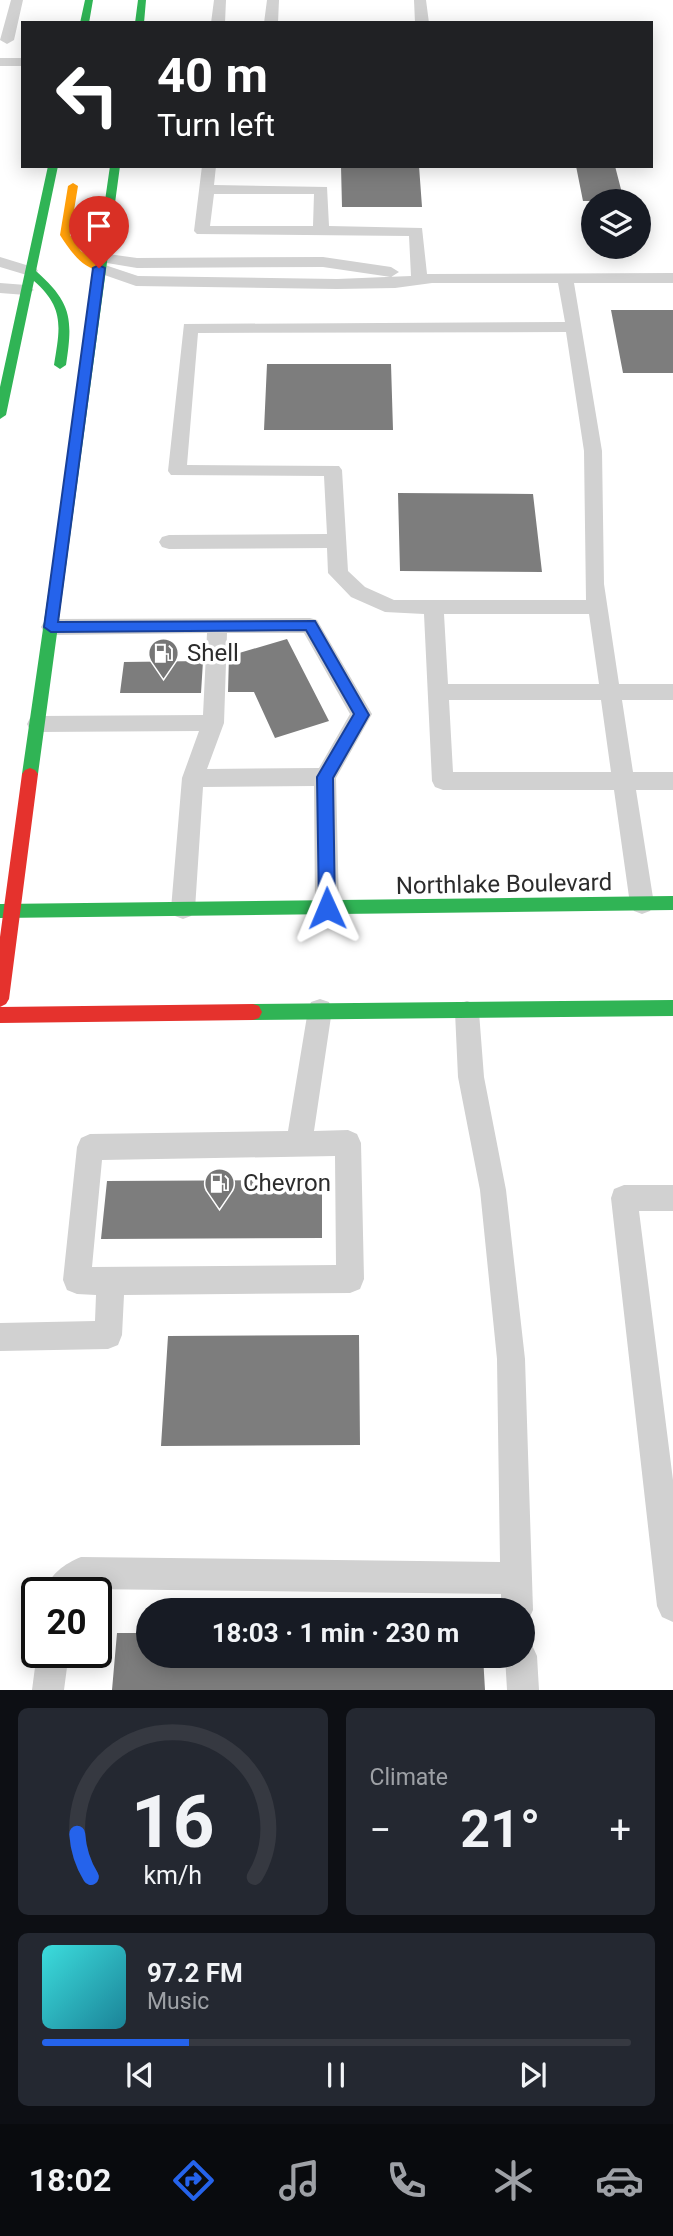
<!DOCTYPE html>
<html lang="en">
<head>
<meta charset="utf-8">
<style>
	:root { --surface:#171b24; --page:#242831; --text:#f1f3f6; --muted:#9ea1a6; --line:#363941; --accent:#2563eb }
	body { margin:0; font-family:Roboto,sans-serif; background:var(--page); color:var(--text); height:100vh; display:flex; flex-direction:column; font-size:26px; white-space:nowrap }
	* { box-sizing:border-box; margin:0 }
	p { font-size:23px; color:var(--muted) }
	.icon { flex:none; width:38px; height:38px; fill:none; stroke:currentColor; stroke-width:2; stroke-linecap:round; stroke-linejoin:round }
	.map { position:relative; height:1690px; overflow:hidden }
	.details { display:flex; flex-direction:column; gap:18px; padding:18px; background:#0d0f14; flex:1 }
	.details>* { flex:none }
	.banner { position:absolute; left:21px; top:21px; width:632px; height:147px; border-radius:0px; box-shadow:0 4px 18px #0003; background:#202124; color:#fff; overflow:hidden }
	.fabs { position:absolute; left:581px; top:189px; display:grid; gap:14px }
	.fabs a { display:grid; place-items:center; width:70px; height:70px; border-radius:50%; background:var(--surface); box-shadow:0 4px 18px #0003; font-size:35px }
	.speed { position:absolute; left:21px; top:1577px; display:flex; gap:14px; font-size:35px; font-weight:700; text-align:center }
	.speed>* { display:grid; place-content:center; width:91px; height:91px; border-radius:50%; background:var(--surface); box-shadow:0 4px 18px #0003; line-height:1 }
	.speed .limit { border:4px solid #111; border-radius:10px; background:#fff; color:#111 }
	.pin { position:absolute; display:grid; place-items:center; width:60px; height:60px; color:#fff; margin:-72px -30px; border-radius:50% 50% 50% 0; rotate:-45deg; box-shadow:0 0 7px #0007 }
	.pin .icon { rotate:45deg }
	.me { position:absolute; width:77px; margin:-38px; rotate:359deg; stroke-linejoin:round; filter:drop-shadow(0 0 5px #0008) }
	.turn { display:flex; align-items:center; gap:24px; height:147px; padding:0 21px; font-size:32px }
	.turn .icon { width:91px; height:91px; stroke-width:2.5 }
	.turn b { display:block; font-size:49px; line-height:60px }
	.big { font-size:52px; font-weight:700; line-height:1.1 }
	.details .tile { flex:1; display:flex; flex-direction:column; justify-content:center; gap:10px; min-width:0; padding:0 24px; border-radius:10px; background:var(--page) }
	.details .dial { align-items:center; gap:0 }
	.dial svg { height:182px; overflow:visible; fill:none; stroke:var(--line); stroke-width:7; stroke-linecap:round; text-anchor:middle }
	.dial text { fill:var(--text); stroke:none }
	.song { display:flex; align-items:center; gap:21px }
	.cover { width:84px; height:84px; border-radius:10px; background:linear-gradient(135deg,hsl(180 70% 55%),hsl(190 70% 35%)) }
	.played { height:7px; border-radius:4px; background:linear-gradient(90deg,var(--accent) 25%,var(--line) 25%) }
	.keys { display:flex; justify-content:space-around; direction:ltr }
	.heat { display:flex; justify-content:space-between; align-items:center; font-size:38px; direction:ltr }
	.details .tiles { flex:1; display:grid; gap:18px; grid-template-columns:1fr 1fr }
	.tile:last-child { grid-column:span 2 }
	.trip { position:absolute; left:136px; top:1598px; width:399px; height:70px; border-radius:35px; background:var(--surface); box-shadow:0 4px 18px #0003; font-weight:700; line-height:70px; text-align:center }
	.tab-bar { display:flex; height:112px; justify-content:space-around; align-items:center; background:#090b0e; color:var(--muted) }
	.tab-bar .icon { width:49px; height:49px }
	.tab-bar .on { color:var(--accent) }
	.tab-bar b { font-size:32px; color:var(--text) }
	.map>svg:first-child { display:block }
</style>
</head>
<body>
<div class="map">
<svg width="673" height="1690" viewBox="0 0 673 1690">
	<rect width="100%" height="100%" fill="#fff"/>
	<path fill="#7d7d7d" d="M341,166H419L422,207H342Z
		M576,166H615L624,201H583Z
		M611,310H673V373H623Z
		M267,364H391L393,430H264Z
		M398,493L533,494L542,572L400,571Z
		M287,639L329,721L275,738L254,692H228L229,656Z
		M203,661L201,693H120L124,662Z
		M322,1180V1238L101,1239L107,1181Z
		M359,1335L360,1445L161,1446L168,1336Z
		M117,1633H149V1656H483L485,1690H112Z"/>
	<g fill="none" stroke-linecap="round" stroke-linejoin="round">
		<path fill="#d1d1d1" fill-rule="evenodd" d="M11,0H23L14,40L7,44L0,40Z
			M214,0H226L225,23H211Z
			M267,0H279L278,23H264Z
			M414,0H426L429,23H415Z
			M0,58H23V66H0Z
			M202,166H216L214,185L327,187L329,226L422,228L427,274L673,273V283H574L602,451L604,584L619,684H673V700H622L633,772H673V790H636L654,904L650,911L642,914L634,911L630,904L614,790H443L435,787L432,781L424,614L385,612L351,597L328,573L327,548L169,549L162,547L159,542L162,537L169,535L327,534L324,476L171,475L168,471L184,324L565,322L558,283H432L395,288L337,289L136,286L93,271L91,268L99,263L138,276L337,279L411,276L409,236L197,234L194,231ZM214,194H314L313,226H210ZM566,332L584,451L586,600H394L365,587L348,571L342,470L339,466L187,465L198,333ZM444,614H589L599,684H448ZM449,700H601L611,772H453Z
			M101,253L137,258L323,257L391,267L399,272L391,277L323,267L137,268L95,261L93,258L95,255Z
			M0,257L36,268L38,271L30,276L0,267Z
			M0,283L26,285L34,290L26,295L0,293Z
			M310,618L317,620L372,714L336,778L339,908L335,915L327,918L319,915L315,908L314,786L203,787L195,909L191,916L183,919L175,916L171,909L182,778L199,731L38,732L30,730L27,724L30,718L38,716L203,715L207,633L51,635L44,632L41,627L44,622L51,619ZM227,633H304L350,714L319,768L207,769L224,723Z
			M320,999L329,1002L332,1010L314,1131L348,1130L357,1134L361,1143L364,1279L360,1289L350,1293L124,1295L122,1335L118,1345L108,1349L0,1351V1323L95,1321L96,1295L77,1294L67,1290L63,1280L77,1147L81,1138L90,1134L288,1131L308,1010L311,1002ZM335,1156L336,1265L92,1267L102,1160Z
			M467,1001L476,1004L479,1012L484,1077L506,1190L525,1359L533,1610L528,1621L523,1623V1610H501V1594L86,1589L81,1592H45C50,1574 64,1564 81,1557L500,1562L497,1359L480,1190L458,1077L455,1012L458,1004Z
			M624,1185H673V1211H639L673,1480V1622L662,1617L657,1606L611,1198L614,1189Z
			M523,1641L532,1645L537,1656L539,1690H507L505,1656H523Z
			M37,1652H69L64,1690H32Z"/>
		<path fill="#30b455" fill-rule="evenodd" d="M85,0H93L89,23H80Z
			M138,0H146L144,23H135Z
			M48,166H58L36,271C72,303 73,319 66,365L60,369L54,365C60,328 65,308 34,281L6,415L0,419V387Z
			M110,166H120L38,774L35,778H25L22,774Z
			M673,896V910L0,918V904Z
			M673,1000V1016L253,1020L247,1018L244,1012L247,1006L253,1004Z"/>
		<path fill="#ff9f0a" fill-rule="evenodd" d="M73,183L78,186L70,235L81,251L103,266V270C84,272 69,249 60,235L68,186Z"/>
		<path fill="#e5322d" fill-rule="evenodd" d="M30,768L35,770L38,774L9,999L6,1004L0,1007V937L22,774L25,770Z
			M253,1004L259,1006L262,1012L259,1018L253,1020L0,1023V1007Z"/>
	</g>
	<path fill="#2563eb" stroke="#184099" stroke-width="2" d="M99,265L105,268L58,622L315,621L369,715L333,778L335,908L333,913H321L319,908L317,777L354,714L306,630L51,632L44,627L93,268Z"/>
	<defs>
		<symbol id="fuel-pin" viewBox="-11 -11 22 30"><path d="M0 17L-7.5 6A9.5 9.5 0 1 1 7.5 6Z" fill="#767676" stroke="#fff"/><path d="M-5.5-6h7V0h2V4h1.3V-2.5L3-4.5l.8-.8L6-3V5H2.5V1h-1V6h-7ZM-4.2-4.7v3.2H.2V-4.7Z" fill="#fff"/></symbol>
	</defs>
	<g fill-rule="evenodd">
		<use href="#fuel-pin" x="146" y="636" width="35" height="47"/>
		<use href="#fuel-pin" x="202" y="1166" width="35" height="47"/>
	</g>
	<g text-anchor="middle" stroke-width="7" stroke-linejoin="round" paint-order="stroke">
		<g font-size="24" fill="#2c2c2c" stroke="#fff" text-anchor="start">
			<text x="187" y="661">Shell</text>
			<text x="243" y="1191">Chevron</text>
		</g>
		<g font-size="24" fill="#2c2c2c" stroke="#fff">
			<text transform="translate(504 884) rotate(-1)" y="8">Northlake Boulevard</text>
		</g>
	</g>
</svg>
<div class="fabs">
<a><svg class="icon" aria-label="layers" viewBox="0 0 24 24"><path d="M12 4l9 5-9 5-9-5zM3 14l9 5 9-5"/></svg></a>
</div>
<div class="speed"><div class="limit">20</div></div>
<div class="pin" style="left:99px;top:268px;background:#d93025"><svg class="icon" aria-label="arrive" viewBox="0 0 24 24"><path d="M6 21V4h12l-3 4 3 4H6"/></svg></div>
<svg class="me" style="left:327px;top:908px" viewBox="-20 -20 40 40"><path d="M0-17L14 15 0 8-14 15z" fill="#2563eb" stroke="#fff" stroke-width="4"/></svg>
<div class="trip">18:03 · 1 min · 230 m</div>
<div class="banner">
<div class="turn"><svg class="icon" aria-label="left" viewBox="0 0 24 24"><path d="M17 20v-9H6M10 6l-5 5 5 5"/></svg><div><b>40 m</b>Turn left</div></div>
</div>
</div>
<section class="details">
<div class="tiles">
<div class="tile dial"><svg viewBox="0 0 100 80">
<path d="M14 69A42 42 0 1 1 86 69"/>
<path d="M14 69A42 42 0 0 1 8 50" stroke="#2563eb"/>
<text x="50" y="56" font-size="32" font-weight="700">16</text>
<text x="50" y="72" font-size="11">km/h</text>
</svg></div>
<div class="tile"><p>Climate</p>
<div class="heat"><a>−</a><b class="big">21°</b><a>+</a></div>
</div>
<div class="tile">
<div class="song"><i class="cover"></i><div><b>97.2 FM</b><p>Music</p></div></div>
<div class="played"></div>
<div class="keys"><svg class="icon" aria-label="previous" viewBox="0 0 24 24"><path d="M18 5L8 12l10 7zM5 5v14"/></svg><svg class="icon" aria-label="pause" viewBox="0 0 24 24"><path d="M8 5v14M16 5v14"/></svg><svg class="icon" aria-label="next" viewBox="0 0 24 24"><path d="M6 5l10 7-10 7zM19 5v14"/></svg></div>
</div>
</div>
</section>
<nav class="tab-bar">
<b>18:02</b>
<svg class="icon on" aria-label="directions" viewBox="0 0 24 24"><path d="M12 3l9 9-9 9-9-9zM9 14v-3h6M13 9l2 2-2 2"/></svg>
<svg class="icon" aria-label="music" viewBox="0 0 24 24"><path d="M9 18V5l10-2v13"/><circle cx="6" cy="18" r="3"/><circle cx="16" cy="16" r="3"/></svg>
<svg class="icon" aria-label="phone" viewBox="0 0 24 24"><path d="M5 4h4l2 5-3 2q2 4 5 5l2-3 5 2v4C11 20 4 13 5 4z"/></svg>
<svg class="icon" aria-label="climate" viewBox="0 0 24 24"><path d="M12 3v18M4 7l16 10M4 17L20 7"/></svg>
<svg class="icon" aria-label="car" viewBox="0 0 24 24"><path d="M5 17H2v-5l4-1 3-4h7l3 4 3 1v5h-3M9 17h6M6 11h13"/><circle cx="7" cy="17" r="2"/><circle cx="17" cy="17" r="2"/></svg>
</nav>
</body>
</html>
